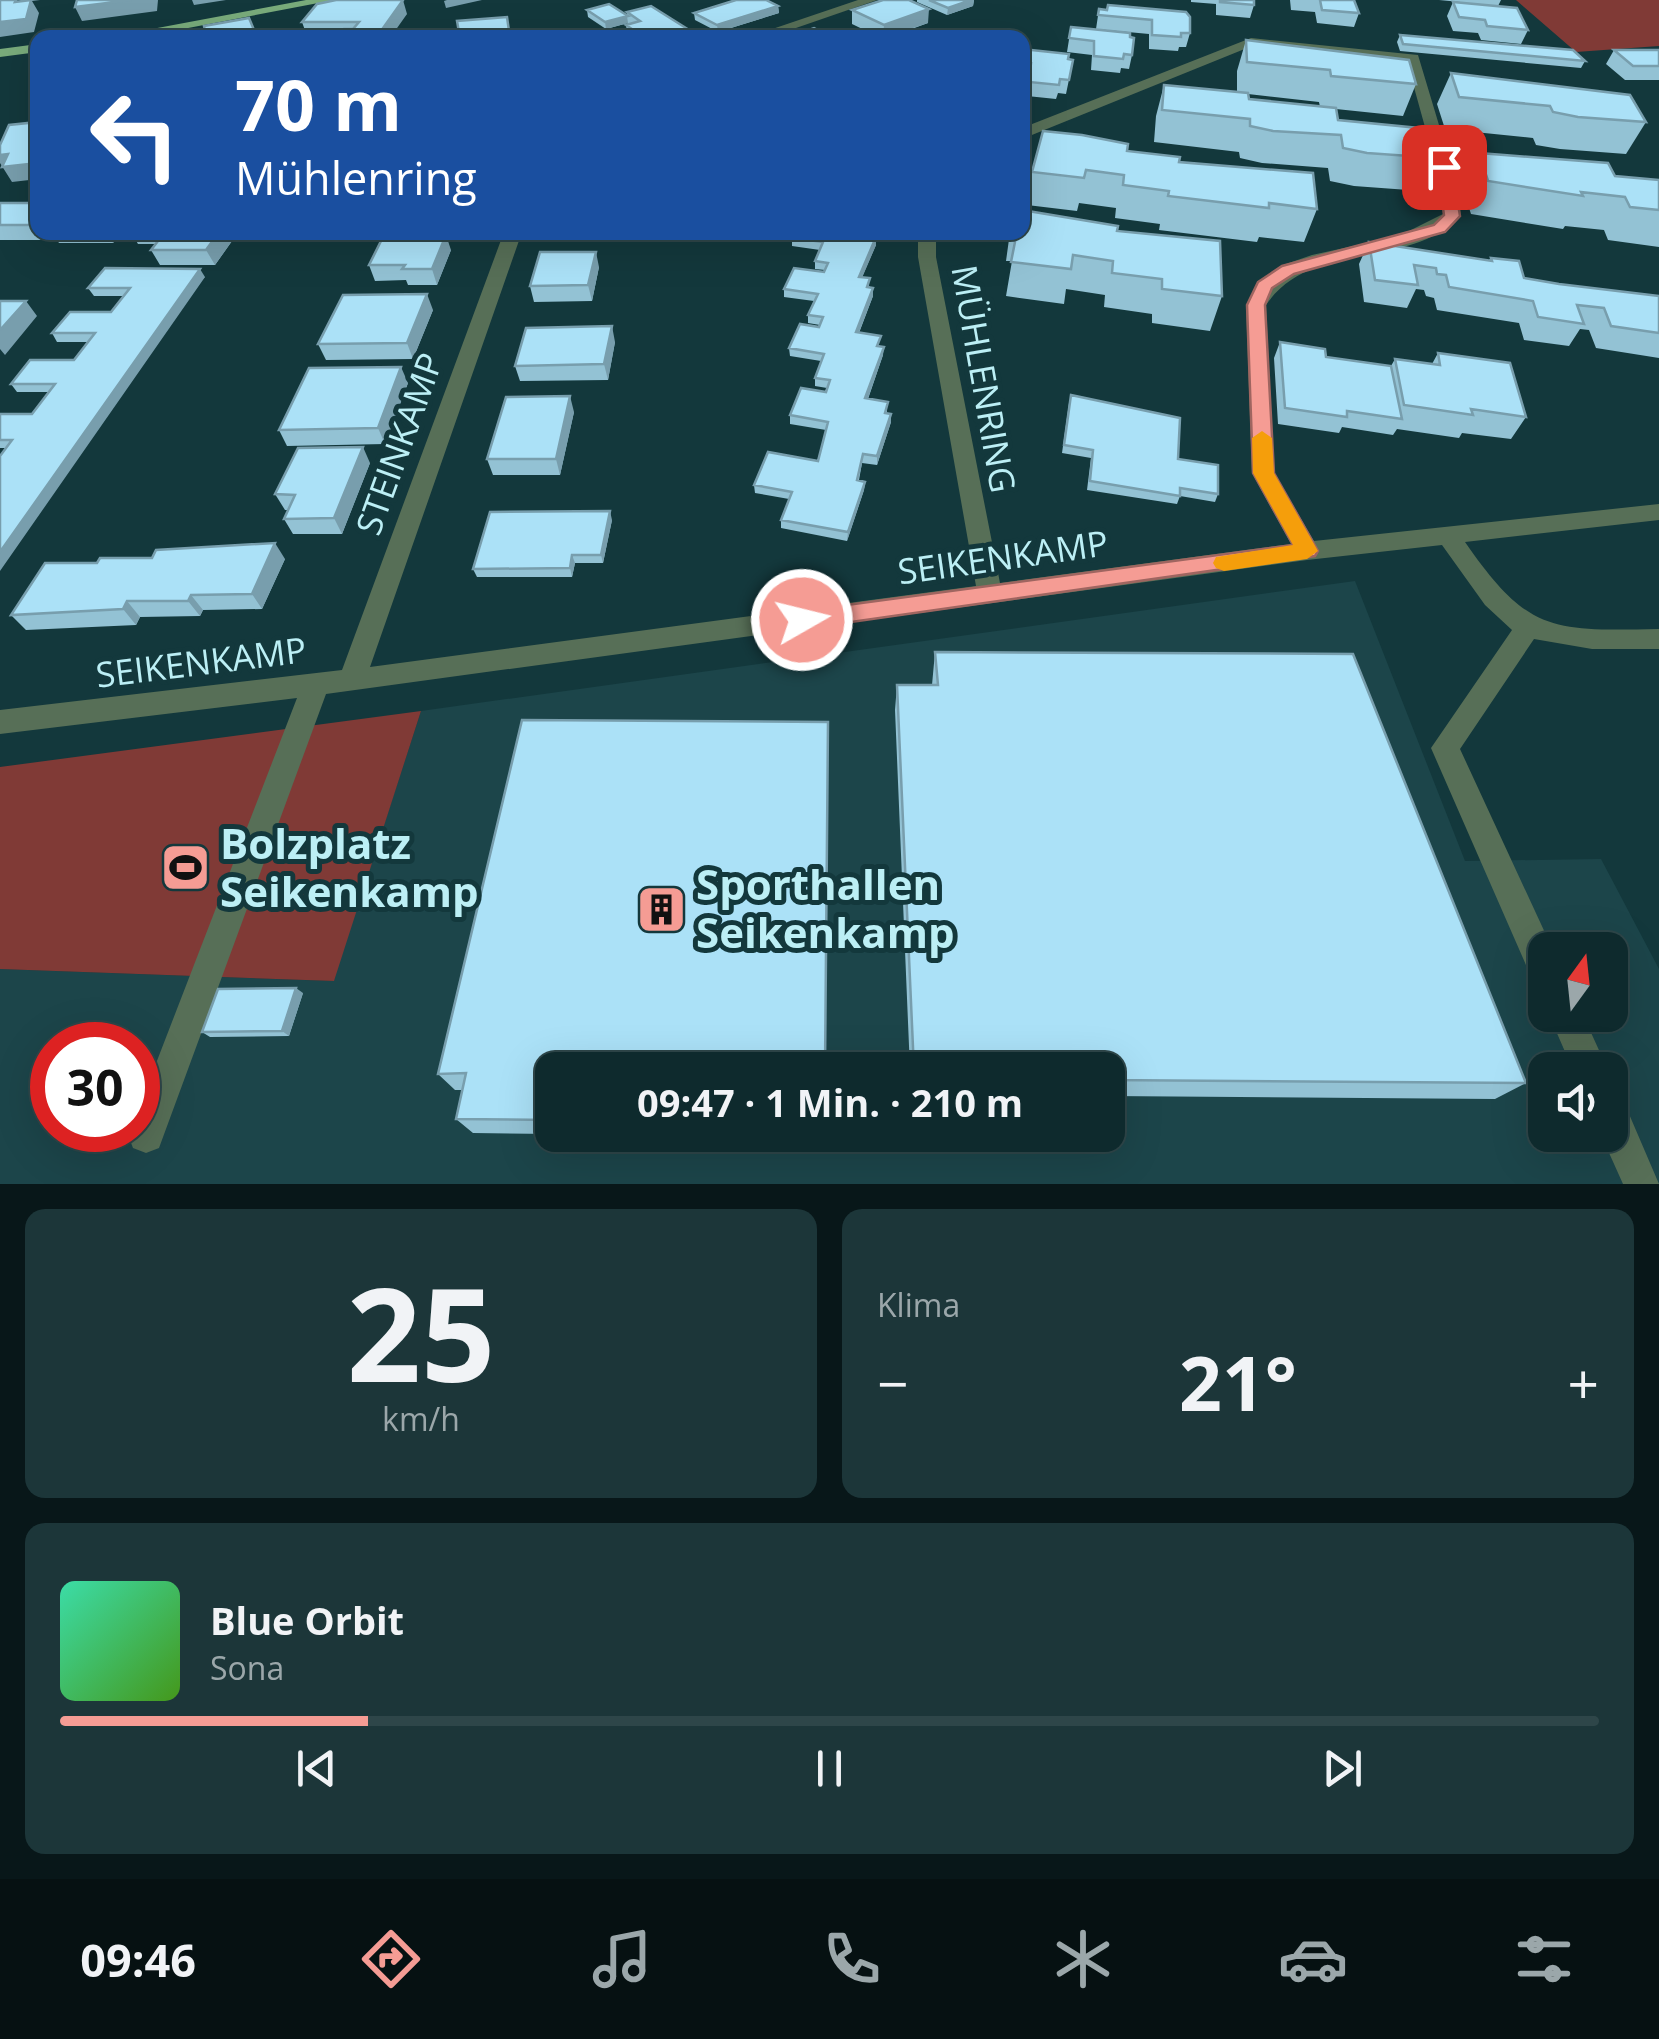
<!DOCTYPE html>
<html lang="de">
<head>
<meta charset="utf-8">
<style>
	:root { --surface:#0e2a2d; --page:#1c3639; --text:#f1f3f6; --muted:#9ba7aa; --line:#2e4649; --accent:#f59c94 }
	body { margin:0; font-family:"Open Sans",sans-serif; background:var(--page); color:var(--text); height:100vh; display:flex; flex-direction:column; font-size:38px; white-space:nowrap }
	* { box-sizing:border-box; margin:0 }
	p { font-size:32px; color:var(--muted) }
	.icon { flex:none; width:55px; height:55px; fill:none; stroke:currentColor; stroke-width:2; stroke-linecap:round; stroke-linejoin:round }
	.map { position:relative; height:1184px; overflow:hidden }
	.details { display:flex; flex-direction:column; gap:25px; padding:25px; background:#081719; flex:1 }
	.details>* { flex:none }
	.top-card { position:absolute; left:30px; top:30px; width:1000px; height:210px; border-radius:20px; box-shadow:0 10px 40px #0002,0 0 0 2px var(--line); background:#1a4fa0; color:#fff; overflow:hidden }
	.needle { width:65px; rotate:15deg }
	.fabs { position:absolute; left:1528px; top:932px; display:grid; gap:20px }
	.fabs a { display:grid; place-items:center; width:100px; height:100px; border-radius:20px; background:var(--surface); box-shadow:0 10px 40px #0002,0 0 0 2px var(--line); font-size:50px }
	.speed { position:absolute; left:30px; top:1022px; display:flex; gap:20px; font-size:50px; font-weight:700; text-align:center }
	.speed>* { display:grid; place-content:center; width:130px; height:130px; border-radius:50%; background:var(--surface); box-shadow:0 10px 40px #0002,0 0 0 2px var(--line); line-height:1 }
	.speed .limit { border:15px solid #d22; background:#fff; color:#111 }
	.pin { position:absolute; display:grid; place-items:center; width:85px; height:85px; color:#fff; margin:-42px; border-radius:20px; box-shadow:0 5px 15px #0006 }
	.me { position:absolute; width:110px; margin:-55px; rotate:82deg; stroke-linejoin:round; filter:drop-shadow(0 0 8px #0008) }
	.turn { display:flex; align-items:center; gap:35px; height:210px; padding:0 40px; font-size:45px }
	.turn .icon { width:130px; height:130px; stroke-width:2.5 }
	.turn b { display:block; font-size:70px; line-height:85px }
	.big { font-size:75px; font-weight:700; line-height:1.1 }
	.details .tile { flex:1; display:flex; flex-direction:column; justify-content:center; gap:15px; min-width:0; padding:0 35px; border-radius:20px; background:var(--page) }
	.details .dial { align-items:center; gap:0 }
	.dial b { font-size:130px; line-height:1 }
	.song { display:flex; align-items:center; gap:30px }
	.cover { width:120px; height:120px; border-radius:15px; background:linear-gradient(135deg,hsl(160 70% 55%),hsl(100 70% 35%)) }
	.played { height:10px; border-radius:5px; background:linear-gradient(90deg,var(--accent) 20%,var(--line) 20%) }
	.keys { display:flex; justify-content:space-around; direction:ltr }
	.heat { display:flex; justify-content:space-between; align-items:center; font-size:55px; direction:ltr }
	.details .tiles { flex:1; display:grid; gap:25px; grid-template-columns:1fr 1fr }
	.tile:last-child { grid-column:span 2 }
	.trip { position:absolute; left:535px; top:1052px; width:590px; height:100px; border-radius:20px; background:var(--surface); box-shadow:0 10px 40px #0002,0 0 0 2px var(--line); font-weight:700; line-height:100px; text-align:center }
	.menu { display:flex; height:160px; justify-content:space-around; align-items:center; background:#061112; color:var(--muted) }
	.menu .icon { width:70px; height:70px }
	.menu .selected { color:var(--accent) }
	.menu b { font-size:45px; color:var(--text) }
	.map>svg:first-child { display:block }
</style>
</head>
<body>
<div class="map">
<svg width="1659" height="1184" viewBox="0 0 1659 1184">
	<rect width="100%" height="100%" fill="#13383c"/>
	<path fill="#1c454a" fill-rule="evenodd" d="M1355,581L1465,861L1601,859L1659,969V1184H0V969L333,981L421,711ZM1545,950H1610V1015H1545ZM52,1045H138V1130H52ZM552,1070H1108V1135H552ZM1545,1070H1610V1135H1545Z"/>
	<path fill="#803a36" d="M1516,0H1659V46L1576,52Z
		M421,711L334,981L0,969V767Z"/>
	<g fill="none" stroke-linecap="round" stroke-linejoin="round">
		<path fill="#576f57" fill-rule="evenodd" d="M858,0H877L767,38H746Z
			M1251,38L1418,55L1457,185L1461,216C1407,271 1312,238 1266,305L1274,473L1314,541L1659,504V520L1465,542C1528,633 1552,631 1659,629V649H1592L1534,639L1460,749L1553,950H1545V985L1533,981L1431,748L1512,630L1485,605L1442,545L1307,560L326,694L159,1148L146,1153L133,1148L128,1135L130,1130H138V1110L297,698L0,734V710L342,670L504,232H522L370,667L976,586L918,257V232H936V257L1000,583L1291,544L1252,473L1246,305L1265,279L1286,264L1312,255L1399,236L1443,214L1441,185L1407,62L1252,46L1022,139V128Z
			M1549,1015H1583L1608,1070H1573Z
			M1610,1095L1623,1100L1659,1184H1623L1601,1135H1610Z"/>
		<path fill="#79ab7b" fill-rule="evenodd" d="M306,0H334L136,38H104Z
			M38,44V52L0,57V49Z"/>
	</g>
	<path fill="#93c2d4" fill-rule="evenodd" d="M917,0H974L973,6L947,15L917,2Z
		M1191,0H1264H1254V5L1250,18L1216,15V4L1191,2Z
		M1290,0H1354L1359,13L1354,27L1317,23L1315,12L1291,10Z
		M1439,0H1501L1498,6L1528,30L1521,44L1481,40L1478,33L1453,31L1447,16L1453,2H1460Z
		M1108,5L1190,33L1186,47H1179L1178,51L1149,49V34L1096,29L1099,9L1107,10Z
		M778,6L779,13L718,32L695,20L694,13Z
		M587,10L627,15V12L687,38H607L627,32L626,25L628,23L606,29L588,17Z
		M852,10L928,23L887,38H881L852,24Z
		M407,14L340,36H307L302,22Z
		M1071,27L1130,37L1132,55L1129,69L1121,68L1120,73L1091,70L1092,55L1067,52Z
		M1400,35L1585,61L1581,68L1400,51L1397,42Z
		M1246,40L1416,84L1403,116L1336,109L1338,120L1437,158L1422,191L1354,186L1330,181L1328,168L1262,163L1240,158L1239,152L1154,142L1156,116L1164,85L1237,92V71ZM1248,94L1319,102L1320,107L1249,99Z
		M1022,49L1073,60L1066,94L1058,93L1056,99L1027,96L1029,77L1022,76Z
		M1614,50H1659V80H1625L1606,64Z
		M1451,73L1646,122L1626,154L1560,149L1536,145L1533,138L1445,129L1437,104Z
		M1127,151L1179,162L1317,209L1304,242L1259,237L1257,242L1159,230L1160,224L1115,218L1116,208L1079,203L1077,211L1027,205L1032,172Z
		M1479,153L1615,176L1659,180V247L1608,240L1604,230L1565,226L1563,229L1471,214L1462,186Z
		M0,203H38L40,240H0Z
		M1117,231L1222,296L1210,331L1152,323V314L1104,307L1105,295L1066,289L1064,304L1006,296L1012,261H1006L1010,232Z
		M52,232H122L113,243H59Z
		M131,232H246L240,241H232L215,265H160L151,250L156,244H138Z
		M552,232H620L619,240H554Z
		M876,237V245L862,277L870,287L873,296L859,333L880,346L883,355L868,399L887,410V413L891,414V422L877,465L862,463L859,480L865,482L864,490L847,541L781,528V520L789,499L755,493L754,485L818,461L826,430L790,424V415L826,392L827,388L815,386V378L821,361L790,356L789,348L820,325L808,323V315L814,301L784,297V289L824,272L825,270L815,269V261L820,250L792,246V238Z
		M1369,242L1489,260L1491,258L1524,278L1559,284L1659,296V358L1596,348L1589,330L1580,329L1569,346L1524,340L1519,323L1437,310L1434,298L1426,296L1424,290L1416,289L1407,308L1364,302L1359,264Z
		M451,250L437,285H408L406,280L375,281L369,265Z
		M599,267L592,301L534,302L530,286Z
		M205,277L6,448H0V414H32L49,392H17L11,384L74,360L89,342H57L52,333L111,312L123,296H94L88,288Z
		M433,310L413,359L326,360L318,344Z
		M615,342L608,380L520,381L515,366Z
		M1280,342L1326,357L1391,366L1395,359L1432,364L1438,353L1526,417L1511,439L1462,433L1459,438L1397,429L1393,435L1342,427L1339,433L1278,424L1274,358Z
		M408,383L385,444L287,446L279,430Z
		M1069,403L1178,459L1218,494L1215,502L1180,496L1177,504L1087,490L1091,458L1062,453Z
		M574,412L560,475H493L487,459Z
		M370,463L342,534H293L284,519L288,510H285L275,494Z
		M612,520L603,563H575L572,577H477L473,569Z
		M285,559L262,609L203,610L200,616L140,617L136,625L26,630L11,615Z
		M935,652L1526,1083L1495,1099L1108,1096V1070H910L895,710L897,685H932Z
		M303,993L289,1036L210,1037L202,1032Z
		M552,1070V1134L473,1133L456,1119L462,1090H455L438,1074Z
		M601,1135H824V1138Z"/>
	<path fill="#789ead" d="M29,0H40L32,1L39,13L34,32L0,37V22Z
		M131,0H158L157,11L82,21L75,7Z
		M192,0H226L194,5Z
		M403,0L407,14L390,38H376Z
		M447,0H482L446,8L444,1Z
		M971,0H974L973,6L947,15L948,8Z
		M778,6L779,13L718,32L717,25Z
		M929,9L928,23L883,38L884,25Z
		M627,16L628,23L606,29L605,22Z
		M686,28L687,38H653Z
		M8,154L38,163V179L12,182L0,163V155Z
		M38,217V232H47L40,240L30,225Z
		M107,232H122L113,243Z
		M219,232H227L232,241L215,265L206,250Z
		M235,232H246L240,241Z
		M446,235L451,250L437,285L432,269Z
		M876,237V245L859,285V277Z
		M596,252L599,267L592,301L588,285Z
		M200,269L205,277L0,571V552Z
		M873,288V296L856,340V332Z
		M427,294L433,310L413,359L407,343Z
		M26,301L37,316L5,355L0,349V330Z
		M612,326L615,342L608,380L604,364Z
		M884,347L883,355L865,407V398Z
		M401,367L408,383L385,444L378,428Z
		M570,396L574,412L560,475L556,459Z
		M891,414V422L877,465V456Z
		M363,447L370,463L342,534L334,518Z
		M865,482L864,490L847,541L848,532Z
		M610,511L612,520L603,563L601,555Z
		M275,543L285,559L262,609L252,594Z
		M572,555L575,563L572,577L570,568Z
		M191,595L203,610L200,616L188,601Z
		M127,601L140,617L136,625L123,609Z
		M296,988L303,993L289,1036L282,1031Z"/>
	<path fill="#abe1f7" stroke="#789ead" stroke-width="2.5" d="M0,0H16L15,2L31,0L26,19L0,22Z
		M77,0H131L75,7Z
		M336,0H403L376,38H338L344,29H353L359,22H302L317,4Z
		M736,0H766L778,6L717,25L694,13Z
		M883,0H909L929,9L884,25L852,10Z
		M929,0H971L948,8Z
		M1220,0H1254V5L1220,2Z
		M1320,0H1354L1359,13L1322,10Z
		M1453,2L1517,8L1528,30L1487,26L1485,20L1459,17Z
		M609,4L628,16L605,22L587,10Z
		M1108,5L1186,12L1190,17V33H1181V37L1152,35V20L1098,15L1099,9L1107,10Z
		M651,6L686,28L653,38H645L626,25L640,21L627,12Z
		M507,17L510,38H460L457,21Z
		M249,18L257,37L207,38L204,26Z
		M1071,27L1130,33V37L1134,38L1132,55L1124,54L1123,59L1094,56V41L1069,38Z
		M814,28L833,38H787Z
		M627,32L636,38H607Z
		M1400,35L1573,50L1585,61L1403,44Z
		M1246,40L1409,60L1416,84L1331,76L1330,70L1247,62Z
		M1022,49L1069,54L1068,59L1073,60L1069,80L1060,79L1059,85L1029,82L1031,63L1022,62Z
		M1614,50H1659V66H1633Z
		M1451,73L1630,95L1646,122L1578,117L1553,112L1550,106L1459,97Z
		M1164,85L1248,93L1249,99L1336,108L1338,120L1429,129L1437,158L1367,153L1343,148L1341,135L1273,131L1250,126V119L1162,110Z
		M38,122V163L2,167L8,154L0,155V145L9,125Z
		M1043,131L1082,135L1128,144L1127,151L1180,157L1179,162L1313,173L1317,209L1269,203V208L1168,196L1169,191L1123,185L1124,175L1086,170L1084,178L1032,172Z
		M1479,153L1608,163L1615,176L1659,180V210L1630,207L1625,197L1581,192L1583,196L1488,181Z
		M0,203H38V217L30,225H0Z
		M1022,210L1118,226L1117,231L1220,241L1222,296L1162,289V279L1112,273L1113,261L1073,255L1071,269L1011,262L1017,232H1022Z
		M165,232H219L206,250H151Z
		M795,232H871L870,236L876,237L859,277L870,278L867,287L873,288L856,332L881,336L877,346L884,347L865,398L888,402L885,413L891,414L877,456L863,454L857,480L865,482L848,532L781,520L792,492L754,485L768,452L818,461L828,422L790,415L801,388L826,392L830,380L815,378L824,354L789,348L800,324L819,327L823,317L808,315L818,294L784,289L794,268L824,272L828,263L815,261L823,242L792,238Z
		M384,235H446L432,269H402L405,265H369Z
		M1369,242L1492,261L1491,258L1519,261L1524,278L1559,284L1659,296V333L1611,326L1604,308L1577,305L1584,324L1538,317L1533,301L1449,287L1446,275L1437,274L1436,268L1414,265L1418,285L1375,280Z
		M540,252H596L588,285L530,286Z
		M105,268L200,269L0,552V456L12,440H0V414H32L55,384H11L30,360H74L95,333H52L70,312H111L130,288H88Z
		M427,294L407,343L318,344L343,295Z
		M0,301H26L0,330Z
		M612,326L604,364L515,366L526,328Z
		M1280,342L1325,349L1326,357L1391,366L1402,419L1347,411V417L1285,408Z
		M1438,353L1510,363L1526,417L1471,409L1473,415L1404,405L1395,359L1440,365Z
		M401,367L378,428L279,430L309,368Z
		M1071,395L1180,418L1178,459L1218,465V494L1180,488V496L1090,481L1093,450L1064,445Z
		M570,396L556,459H487L506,397Z
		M363,447L334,518L284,519L295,495L275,494L298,448Z
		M610,511L601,555H572L570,568L473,569L490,512Z
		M275,543L252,594L191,595L188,601H127L123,609L11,615L45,563H97L100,558H152L156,550Z
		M935,652L1353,654L1526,1083L1108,1080V1070H914L897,685H938Z
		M522,720L828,722L825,1070H552V1120L456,1119L466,1073L438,1074Z
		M296,988L282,1031L202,1032L218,989Z"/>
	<path fill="#f59c94" stroke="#9f6560" stroke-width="2.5" d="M1444,163L1452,167L1460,216L1445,232L1294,274L1272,288L1265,305L1274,473L1318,551L1315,556L802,629L794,627L791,620L794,614L802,611L1293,545L1253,473L1247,305L1258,282L1282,266L1434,225L1444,215L1437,167Z"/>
	<path fill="#f59e0b" d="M1262,431L1272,438L1274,473L1318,551L1307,559L1224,571L1216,568L1213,563L1216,557L1293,545L1253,473L1252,438Z"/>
	<defs>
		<symbol id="stadium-square" viewBox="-11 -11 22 22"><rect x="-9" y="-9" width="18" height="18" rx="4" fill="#f59c94" stroke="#13383c"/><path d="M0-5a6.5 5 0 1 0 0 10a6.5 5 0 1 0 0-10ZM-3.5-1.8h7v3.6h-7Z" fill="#111"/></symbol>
		<symbol id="building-square" viewBox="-11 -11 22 22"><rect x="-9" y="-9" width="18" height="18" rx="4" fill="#f59c94" stroke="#13383c"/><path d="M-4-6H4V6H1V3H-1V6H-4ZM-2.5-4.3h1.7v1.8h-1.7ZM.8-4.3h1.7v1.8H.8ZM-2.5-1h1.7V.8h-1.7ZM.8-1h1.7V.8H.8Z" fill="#111"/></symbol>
	</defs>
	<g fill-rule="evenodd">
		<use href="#stadium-square" x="158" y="840" width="55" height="55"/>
		<use href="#building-square" x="634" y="882" width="55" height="55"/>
	</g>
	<g text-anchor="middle" stroke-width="10" stroke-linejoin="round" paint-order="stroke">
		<g font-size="35" fill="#bceff5" stroke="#13383c">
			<text transform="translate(983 379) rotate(80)" y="12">MÜHLENRING</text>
			<text transform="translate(400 444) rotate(-70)" y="12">STEINKAMP</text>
			<text transform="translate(1003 558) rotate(-8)" y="12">SEIKENKAMP</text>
			<text transform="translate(201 663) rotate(-7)" y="12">SEIKENKAMP</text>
		</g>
		<g font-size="42" font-weight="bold" fill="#bceff5" stroke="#13383c" text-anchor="start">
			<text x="220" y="859">Bolzplatz<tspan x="220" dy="48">Seikenkamp</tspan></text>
			<text x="696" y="900">Sporthallen<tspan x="696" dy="48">Seikenkamp</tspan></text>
		</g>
	</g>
</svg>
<div class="fabs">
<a><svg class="needle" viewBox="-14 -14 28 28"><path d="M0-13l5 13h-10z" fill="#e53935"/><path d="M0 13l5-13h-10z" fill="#9ba7aa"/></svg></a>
<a><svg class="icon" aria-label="sound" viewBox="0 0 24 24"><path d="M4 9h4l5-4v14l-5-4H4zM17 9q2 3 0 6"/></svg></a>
</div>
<div class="speed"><div class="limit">30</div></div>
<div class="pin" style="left:1444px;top:167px;background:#d93025"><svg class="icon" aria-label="arrive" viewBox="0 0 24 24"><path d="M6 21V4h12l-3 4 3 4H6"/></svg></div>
<svg class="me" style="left:802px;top:620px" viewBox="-20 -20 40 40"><circle r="17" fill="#f59c94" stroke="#fff" stroke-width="3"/><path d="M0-11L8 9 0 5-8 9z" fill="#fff"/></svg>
<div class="trip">09:47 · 1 Min. · 210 m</div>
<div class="top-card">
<div class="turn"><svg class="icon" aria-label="left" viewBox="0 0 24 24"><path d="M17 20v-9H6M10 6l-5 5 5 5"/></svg><div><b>70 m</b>Mühlenring</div></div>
</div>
</div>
<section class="details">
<div class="tiles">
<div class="tile dial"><b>25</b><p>km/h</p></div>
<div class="tile"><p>Klima</p>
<div class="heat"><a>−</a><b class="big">21°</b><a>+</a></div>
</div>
<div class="tile">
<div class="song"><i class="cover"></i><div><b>Blue Orbit</b><p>Sona</p></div></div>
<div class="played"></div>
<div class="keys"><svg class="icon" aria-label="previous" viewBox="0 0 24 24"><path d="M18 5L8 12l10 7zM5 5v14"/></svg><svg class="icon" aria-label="pause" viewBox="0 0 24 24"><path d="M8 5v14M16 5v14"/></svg><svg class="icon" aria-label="next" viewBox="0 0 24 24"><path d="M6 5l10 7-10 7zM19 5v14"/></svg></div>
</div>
</div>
</section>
<nav class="menu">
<b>09:46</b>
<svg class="icon selected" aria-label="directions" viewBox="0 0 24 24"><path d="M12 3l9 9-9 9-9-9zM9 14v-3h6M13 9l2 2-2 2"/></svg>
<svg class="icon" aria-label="music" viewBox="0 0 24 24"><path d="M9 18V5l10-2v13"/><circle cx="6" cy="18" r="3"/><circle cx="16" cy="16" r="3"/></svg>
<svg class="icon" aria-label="phone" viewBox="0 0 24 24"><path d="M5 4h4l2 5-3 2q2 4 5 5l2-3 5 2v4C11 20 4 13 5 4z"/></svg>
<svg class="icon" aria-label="climate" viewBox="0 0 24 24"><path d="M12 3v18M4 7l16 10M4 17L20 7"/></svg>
<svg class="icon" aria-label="car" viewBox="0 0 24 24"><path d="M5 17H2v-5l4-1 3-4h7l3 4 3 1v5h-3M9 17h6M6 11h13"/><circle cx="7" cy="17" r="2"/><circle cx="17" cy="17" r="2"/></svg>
<svg class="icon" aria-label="filters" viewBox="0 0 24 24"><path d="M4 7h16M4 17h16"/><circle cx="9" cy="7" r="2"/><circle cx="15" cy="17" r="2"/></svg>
</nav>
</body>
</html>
